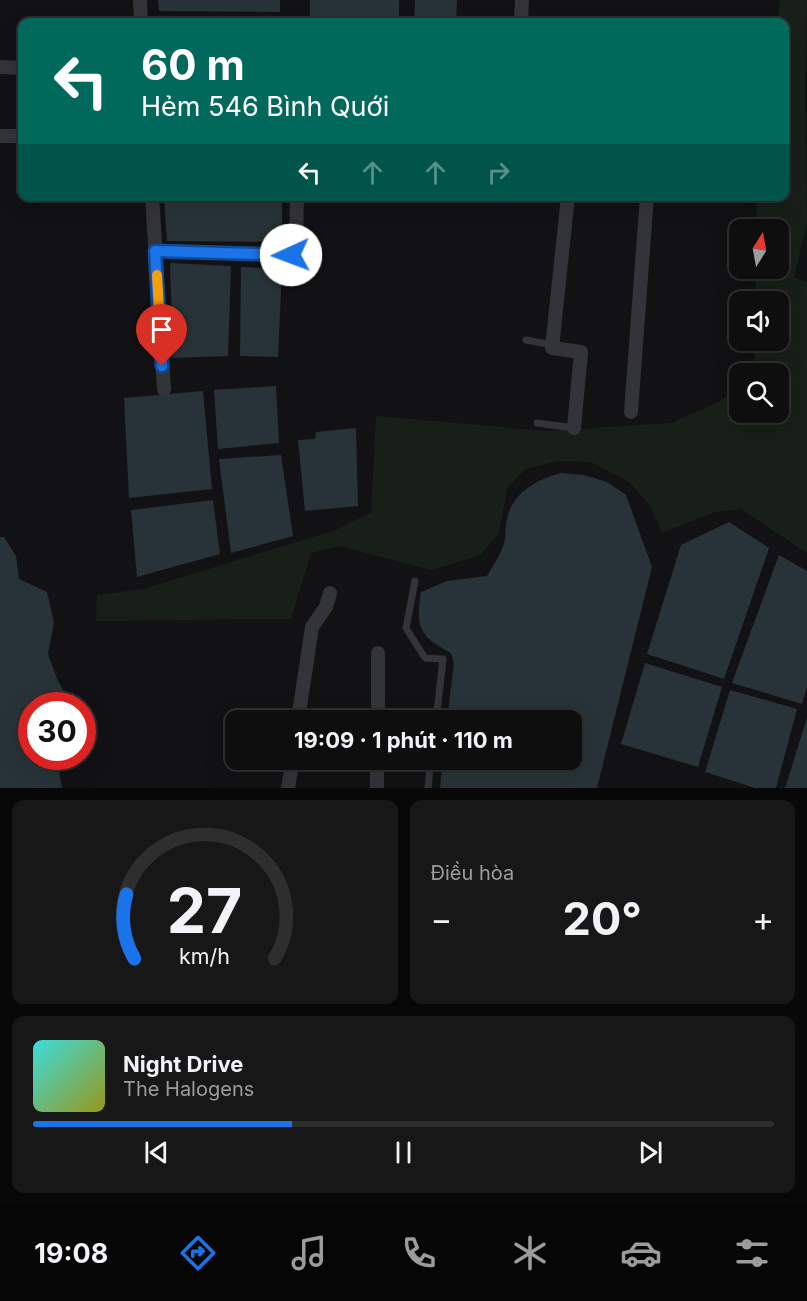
<!DOCTYPE html>
<html lang="vi">
<head>
<meta charset="utf-8">
<style>
	:root { --surface:#0e0e0f; --page:#171718; --text:#f1f3f6; --muted:#9b9c9e; --line:#2e2e2f; --accent:#1a73e8 }
	body { margin:0; font-family:Inter,sans-serif; background:var(--page); color:var(--text); height:100vh; display:flex; flex-direction:column; font-size:22px; white-space:nowrap }
	* { box-sizing:border-box; margin:0 }
	p { font-size:20px; color:var(--muted) }
	.icon { flex:none; width:33px; height:33px; fill:none; stroke:currentColor; stroke-width:2; stroke-linecap:round; stroke-linejoin:round }
	.map { position:relative; height:788px; overflow:hidden }
	.sheet { display:flex; flex-direction:column; gap:12px; padding:12px; background:#080808; flex:1 }
	.sheet>* { flex:none }
	.banner { position:absolute; left:18px; top:18px; width:771px; height:183px; border-radius:12px; box-shadow:0 6px 24px #0002,0 0 0 2px var(--line); background:#00695c; color:#fff; overflow:hidden }
	.needle { width:39px; rotate:11deg }
	.fabs { position:absolute; left:729px; top:219px; display:grid; gap:12px }
	.fabs a { display:grid; place-items:center; width:60px; height:60px; border-radius:12px; background:var(--surface); box-shadow:0 6px 24px #0002,0 0 0 2px var(--line); font-size:30px }
	.speed { position:absolute; left:18px; top:692px; display:flex; gap:12px; font-size:30px; font-weight:700; text-align:center }
	.speed>* { display:grid; place-content:center; width:78px; height:78px; border-radius:50%; background:var(--surface); box-shadow:0 6px 24px #0002,0 0 0 2px var(--line); line-height:1 }
	.speed .limit { border:9px solid #d22; background:#fff; color:#111 }
	.pin { position:absolute; display:grid; place-items:center; width:51px; height:51px; color:#fff; margin:-62px -26px; border-radius:50% 50% 50% 0; rotate:-45deg; box-shadow:0 0 6px #0007 }
	.pin .icon { rotate:45deg }
	.me { position:absolute; width:66px; margin:-33px; rotate:268deg; stroke-linejoin:round; filter:drop-shadow(0 0 4px #0008) }
	.turn { display:flex; align-items:center; gap:21px; height:126px; padding:0 24px; font-size:27px }
	.turn .icon { width:78px; height:78px; stroke-width:2.5 }
	.turn b { display:block; font-size:42px; line-height:51px }
	.lanes { display:flex; align-items:center; height:57px; padding:0 24px; background:#0003; justify-content:center; gap:30px; direction:ltr }
	.lanes .off { opacity:.35 }
	.big { font-size:45px; font-weight:700; line-height:1.1 }
	.sheet .card { flex:1; display:flex; flex-direction:column; justify-content:center; gap:9px; min-width:0; padding:0 21px; border-radius:12px; background:var(--page) }
	.sheet .dial { align-items:center; gap:0 }
	.dial svg { height:156px; overflow:visible; fill:none; stroke:var(--line); stroke-width:7; stroke-linecap:round; text-anchor:middle }
	.dial text { fill:var(--text); stroke:none }
	.song { display:flex; align-items:center; gap:18px }
	.cover { width:72px; height:72px; border-radius:9px; background:linear-gradient(135deg,hsl(180 70% 55%),hsl(60 70% 35%)) }
	.played { height:6px; border-radius:3px; background:linear-gradient(90deg,var(--accent) 35%,var(--line) 35%) }
	.keys { display:flex; justify-content:space-around; direction:ltr }
	.heat { display:flex; justify-content:space-between; align-items:center; font-size:33px; direction:ltr }
	.sheet .tiles { flex:1; display:grid; gap:12px; grid-template-columns:1fr 1fr }
	.card:last-child { grid-column:span 2 }
	.trip { position:absolute; left:225px; top:710px; width:357px; height:60px; border-radius:12px; background:var(--surface); box-shadow:0 6px 24px #0002,0 0 0 2px var(--line); font-weight:700; line-height:60px; text-align:center }
	.dock { display:flex; height:96px; justify-content:space-around; align-items:center; background:#060606; color:var(--muted) }
	.dock .icon { width:42px; height:42px }
	.dock .on { color:var(--accent) }
	.dock b { font-size:27px; color:var(--text) }
	.map>svg:first-child { display:block }
</style>
</head>
<body>
<div class="map">
<svg width="807" height="788" viewBox="0 0 807 788">
	<rect width="100%" height="100%" fill="#121214"/>
	<path fill="#181f18" d="M780,0H807L805,88L807,223L794,277L807,282V553L741,509L715,512L662,533L650,506L629,482L591,462L559,461L525,469L507,489L499,533L481,555L431,570L339,546L311,553L291,619L96,621L97,595L143,589L333,531L371,513L376,416L546,431L671,423L718,402L739,388L740,412H778V374L754,373L755,341L778,340V302L755,301L756,269L778,268V230L756,229L757,197L784,196V22H778Z"/>
	<path fill="#273338" d="M158,0H280V12L159,11Z
		M310,0H399V21L310,16Z
		M415,0H457L456,22H414Z
		M164,197H282V242L167,241Z
		M170,263L231,266L228,356L173,358Z
		M241,267L282,269L278,357L240,356Z
		M276,386L279,443L218,449L214,390Z
		M203,391L212,489L129,498L124,398Z
		M356,428L358,506L305,511L298,440L315,439L316,432Z
		M281,455L293,536L231,553L219,459Z
		M561,473L584,475L607,482L626,495L652,567L597,788H440L443,759H572V720H447L454,663L451,653C420,637 415,628 421,592L447,581L487,576C493,566 501,554 504,543C506,537 505,530 506,524C510,494 535,480 561,473Z
		M213,500L220,554L137,577L131,510Z
		M729,522L769,548L724,679L647,654L681,545Z
		M0,537H4L16,556L19,579L47,592L54,623L48,654L57,679L71,705H32V756H62L57,759L62,788H0Z
		M779,555L807,571V687L802,704L732,683Z
		M645,663L722,687L698,767L621,744Z
		M730,690L797,709L776,788H755L705,772Z
		M807,718V788H785Z"/>
	<g fill="none" stroke-linecap="round" stroke-linejoin="round">
		<path stroke="#333439" stroke-width="7" d="M526,340L553,345
			M537,423L574,428
			M415,581L406,628L425,658L443,659L436,720
			M428,788L431,759"/>
		<path stroke="#333439" stroke-width="14" d="M140,0L141,22
			M521,22L522,0
			M0,67L22,68
			M0,136H22
			M152,196L164,389
			M568,196L552,348L581,352L574,428
			M155,251L291,255L296,245L297,196
			M631,412L647,196
			M298,720L312,627L326,607L330,593
			M378,720V653
			M288,788L293,759
			M377,788V759"/>
	</g>
	<g fill="none" stroke-linecap="round" stroke-linejoin="round">
		<defs>
			<path id="route" d="M162,366L155,251L291,255"/>
		</defs>
		<use href="#route" stroke="#114b97" stroke-width="15"/>
		<use href="#route" stroke="#1a73e8" stroke-width="10"/>
		<path stroke="#f59e0b" stroke-width="10" d="M157,275L160,325"/>
	</g>
</svg>
<div class="fabs">
<a><svg class="needle" viewBox="-14 -14 28 28"><path d="M0-13l5 13h-10z" fill="#e53935"/><path d="M0 13l5-13h-10z" fill="#9b9c9e"/></svg></a>
<a><svg class="icon" aria-label="sound" viewBox="0 0 24 24"><path d="M4 9h4l5-4v14l-5-4H4zM17 9q2 3 0 6"/></svg></a>
<a><svg class="icon" aria-label="search" viewBox="0 0 24 24"><circle cx="10" cy="10" r="6"/><path d="M15 15l6 6"/></svg></a>
</div>
<div class="speed"><div class="limit">30</div></div>
<div class="pin" style="left:162px;top:366px;background:#d93025"><svg class="icon" aria-label="arrive" viewBox="0 0 24 24"><path d="M6 21V4h12l-3 4 3 4H6"/></svg></div>
<svg class="me" style="left:291px;top:255px" viewBox="-20 -20 40 40"><circle r="19" fill="#fff"/><path d="M0-13L10 11 0 6-10 11z" fill="#1a73e8"/></svg>
<div class="trip">19:09 · 1 phút · 110 m</div>
<div class="banner">
<div class="turn"><svg class="icon" aria-label="left" viewBox="0 0 24 24"><path d="M17 20v-9H6M10 6l-5 5 5 5"/></svg><div><b>60 m</b>Hẻm 546 Bình Quới</div></div>
<div class="lanes"><svg class="icon" aria-label="left" viewBox="0 0 24 24"><path d="M17 20v-9H6M10 6l-5 5 5 5"/></svg><svg class="icon off" aria-label="ahead" viewBox="0 0 24 24"><path d="M12 20V5M6 11l6-6 6 6"/></svg><svg class="icon off" aria-label="ahead" viewBox="0 0 24 24"><path d="M12 20V5M6 11l6-6 6 6"/></svg><svg class="icon off" aria-label="right" viewBox="0 0 24 24"><path d="M7 20v-9h11M14 6l5 5-5 5"/></svg></div>
</div>
</div>
<section class="sheet">
<div class="tiles">
<div class="card dial"><svg viewBox="0 0 100 80">
<path d="M14 69A42 42 0 1 1 86 69"/>
<path d="M14 69A42 42 0 0 1 10 36" stroke="#1a73e8"/>
<text x="50" y="56" font-size="32" font-weight="700">27</text>
<text x="50" y="72" font-size="11">km/h</text>
</svg></div>
<div class="card"><p>Điều hòa</p>
<div class="heat"><a>−</a><b class="big">20°</b><a>+</a></div>
</div>
<div class="card">
<div class="song"><i class="cover"></i><div><b>Night Drive</b><p>The Halogens</p></div></div>
<div class="played"></div>
<div class="keys"><svg class="icon" aria-label="previous" viewBox="0 0 24 24"><path d="M18 5L8 12l10 7zM5 5v14"/></svg><svg class="icon" aria-label="pause" viewBox="0 0 24 24"><path d="M8 5v14M16 5v14"/></svg><svg class="icon" aria-label="next" viewBox="0 0 24 24"><path d="M6 5l10 7-10 7zM19 5v14"/></svg></div>
</div>
</div>
</section>
<nav class="dock">
<b>19:08</b>
<svg class="icon on" aria-label="directions" viewBox="0 0 24 24"><path d="M12 3l9 9-9 9-9-9zM9 14v-3h6M13 9l2 2-2 2"/></svg>
<svg class="icon" aria-label="music" viewBox="0 0 24 24"><path d="M9 18V5l10-2v13"/><circle cx="6" cy="18" r="3"/><circle cx="16" cy="16" r="3"/></svg>
<svg class="icon" aria-label="phone" viewBox="0 0 24 24"><path d="M5 4h4l2 5-3 2q2 4 5 5l2-3 5 2v4C11 20 4 13 5 4z"/></svg>
<svg class="icon" aria-label="climate" viewBox="0 0 24 24"><path d="M12 3v18M4 7l16 10M4 17L20 7"/></svg>
<svg class="icon" aria-label="car" viewBox="0 0 24 24"><path d="M5 17H2v-5l4-1 3-4h7l3 4 3 1v5h-3M9 17h6M6 11h13"/><circle cx="7" cy="17" r="2"/><circle cx="17" cy="17" r="2"/></svg>
<svg class="icon" aria-label="filters" viewBox="0 0 24 24"><path d="M4 7h16M4 17h16"/><circle cx="9" cy="7" r="2"/><circle cx="15" cy="17" r="2"/></svg>
</nav>
</body>
</html>
